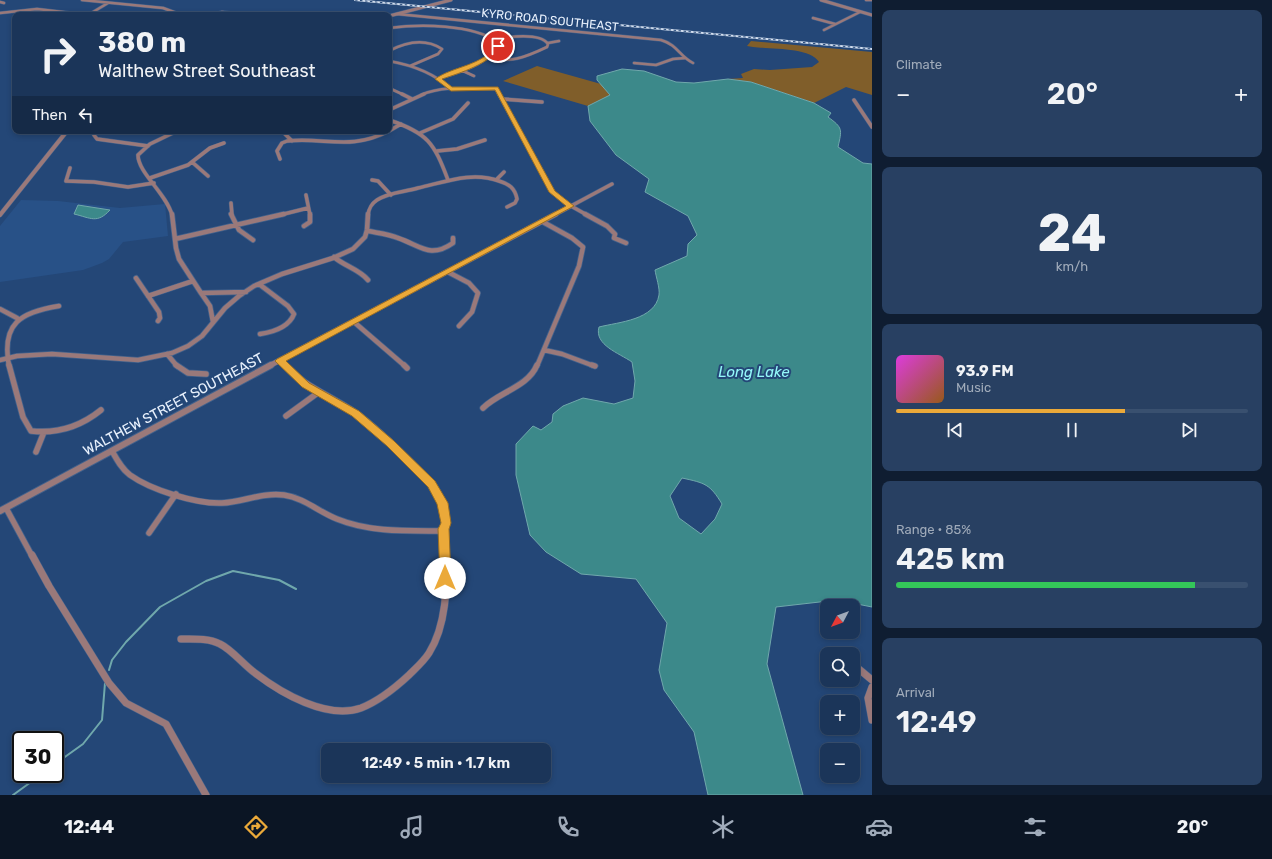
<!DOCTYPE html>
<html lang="en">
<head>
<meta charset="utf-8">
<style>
	:root { --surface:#1b3559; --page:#284062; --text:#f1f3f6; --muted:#a0abba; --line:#39506f; --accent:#eba939 }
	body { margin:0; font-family:Rubik,sans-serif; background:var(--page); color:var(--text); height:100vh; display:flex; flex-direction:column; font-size:15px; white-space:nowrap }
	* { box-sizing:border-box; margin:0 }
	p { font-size:13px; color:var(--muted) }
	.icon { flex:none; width:22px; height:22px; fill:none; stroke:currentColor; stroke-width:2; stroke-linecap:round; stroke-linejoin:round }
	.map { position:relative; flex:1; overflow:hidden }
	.panel { display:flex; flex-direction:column; gap:10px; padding:10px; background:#0f1d31; width:400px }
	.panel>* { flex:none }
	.guide { position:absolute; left:12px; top:12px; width:380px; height:122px; border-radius:8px; box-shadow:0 2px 6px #0003,0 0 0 1px var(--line); background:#1b3559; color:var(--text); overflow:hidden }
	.needle { width:26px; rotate:229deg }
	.controls { position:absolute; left:820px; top:599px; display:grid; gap:8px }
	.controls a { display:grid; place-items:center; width:40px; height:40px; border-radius:8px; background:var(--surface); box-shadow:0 2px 6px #0003,0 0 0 1px var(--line); font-size:20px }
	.speed { position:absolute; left:12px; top:731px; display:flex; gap:8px; font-size:20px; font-weight:700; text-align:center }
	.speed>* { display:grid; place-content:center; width:52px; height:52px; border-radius:50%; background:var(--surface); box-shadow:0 2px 6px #0003,0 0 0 1px var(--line); line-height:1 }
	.speed .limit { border:2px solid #111; border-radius:6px; background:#fff; color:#111 }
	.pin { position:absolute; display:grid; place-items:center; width:34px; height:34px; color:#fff; margin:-17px; border:2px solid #fff; border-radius:50%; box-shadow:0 1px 4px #0007 }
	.me { position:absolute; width:44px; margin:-22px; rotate:0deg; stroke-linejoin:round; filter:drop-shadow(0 0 3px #0008) }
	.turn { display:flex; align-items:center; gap:14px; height:84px; padding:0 20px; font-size:18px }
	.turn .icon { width:52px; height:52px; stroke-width:2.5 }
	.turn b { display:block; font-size:28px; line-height:34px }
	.then { display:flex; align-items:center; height:38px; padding:0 20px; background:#0003; gap:8px; font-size:15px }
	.big { font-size:30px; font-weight:600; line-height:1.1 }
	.panel .widget { flex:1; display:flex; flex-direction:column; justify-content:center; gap:6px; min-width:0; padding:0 14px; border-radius:8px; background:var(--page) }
	.panel .dial { align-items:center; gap:0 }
	.dial b { font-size:52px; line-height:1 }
	.song { display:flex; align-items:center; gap:12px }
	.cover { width:48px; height:48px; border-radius:6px; background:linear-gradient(135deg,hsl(300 70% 55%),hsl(30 70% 35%)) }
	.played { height:4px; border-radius:2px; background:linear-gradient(90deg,var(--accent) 65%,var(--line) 65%) }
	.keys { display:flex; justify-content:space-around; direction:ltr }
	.heat { display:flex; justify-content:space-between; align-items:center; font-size:22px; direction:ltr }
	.charge { height:6px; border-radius:3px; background:linear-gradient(90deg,#34c759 85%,var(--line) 0) }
	.trip { position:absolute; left:321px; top:743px; width:230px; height:40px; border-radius:8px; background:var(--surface); box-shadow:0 2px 6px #0003,0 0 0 1px var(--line); font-weight:600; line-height:40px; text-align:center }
	.tabs { display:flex; height:64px; justify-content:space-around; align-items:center; background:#0b1524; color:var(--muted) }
	.tabs .icon { width:28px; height:28px }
	.tabs .on { color:var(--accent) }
	.tabs b { font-size:18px; color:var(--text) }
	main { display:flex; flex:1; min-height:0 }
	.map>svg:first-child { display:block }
</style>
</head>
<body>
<main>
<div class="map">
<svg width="872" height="795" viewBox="0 0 872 795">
	<rect width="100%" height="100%" fill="#244777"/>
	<path fill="#285187" d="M21,200L58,201L120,208L165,204L168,236L123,242L109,259L102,263L83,270L0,282V226Z"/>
	<path fill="#805e2a" d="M751,41L872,52V95L846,87L814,103L751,82L728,79L743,78L741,74L754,69L770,70L812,67L819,62C810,47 770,49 753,47L747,46Z
		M537,66L601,84L610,95L588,106L503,81Z"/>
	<path fill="#3c898a" stroke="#70a8ac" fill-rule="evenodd" d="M622,69L644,71L676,82L694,83L728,79L751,82L814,103L831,113L828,117C843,128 842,129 838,147L863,163L872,164V607L837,600L776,607L767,664L803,795H708L694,732L664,690L659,670L667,623L636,579L581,574L546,552L530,535L516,475V444L533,426L541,430L552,422L553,414L563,406L583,398L614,404L633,398L635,381L632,362C619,353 594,345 599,327C619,322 655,320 659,295C660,288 656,277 655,270L687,256L688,244L697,235L688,216L645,192L649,179L616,155L590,121L588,106L610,95L597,80V76ZM682,478C705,483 710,484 722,504L715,519L701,534L679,518L670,496Z
		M78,205L110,210C97,224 91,218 74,214Z"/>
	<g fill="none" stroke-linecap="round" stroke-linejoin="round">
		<path stroke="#70a8ac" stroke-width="2" d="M109,670L112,660L126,642L160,607L206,581L233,571L279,580L296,589
			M55,764L83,744L102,720L105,683
			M13,795L42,774"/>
		<defs>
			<path id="minor-far4" d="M82,0L163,8L182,15
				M866,0H872
				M0,2L4,3
				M0,13L37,9L89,15
				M397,14L661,40C678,45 679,56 693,63
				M88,15L108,3
				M208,15L222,12L256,15
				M813,18L835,24
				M389,28C420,24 472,24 498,42C491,65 458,72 438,79
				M824,30L860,12
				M548,43L559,41
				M389,51C406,42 425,38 442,49L438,54L410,66
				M485,58C511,63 524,58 547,47L548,44C540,32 507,37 495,39
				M389,61C412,65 434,73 451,89
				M634,63L656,65L673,59L685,58
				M461,70L474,76
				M389,88L404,95
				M421,95C444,85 472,89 496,89L499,95"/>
			<path id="minor-far3" d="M402,94L412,99
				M499,94L552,192L571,206L587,215
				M502,99L542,102
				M854,100L872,127
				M389,110L424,94
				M389,120C428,133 434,143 448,180
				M97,131L94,135L97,139L148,146
				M389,131L401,124
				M283,132L292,141
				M420,133L453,119L468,103
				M437,151L457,149L485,140
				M280,159L277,151L282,143L287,141C326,137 350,151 389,131
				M192,162L208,176
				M70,168L66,181L94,182L128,187L154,183
				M150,178L188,165L210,148L224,143
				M497,179L504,172
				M372,180L378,181L391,195
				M306,195L310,215
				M231,203L232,215
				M571,206L612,184
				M172,215C166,193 138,173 138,155L150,144L177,131
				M280,215L308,208
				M368,215C369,208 371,204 377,200C389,192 405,192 418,188C445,182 472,171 499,181C509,184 515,188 517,199L515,203L507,207"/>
			<path id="minor-far2" d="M172,214L176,248L179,259L201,293L246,292
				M231,214L239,230L253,240
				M585,214L607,226L615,234L614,238L626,243
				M304,226L310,222V214
				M368,231C378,233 389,234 398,238C421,246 430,259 453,243V238
				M175,239L284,214
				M334,257C344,266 359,269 368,280
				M448,272L469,283L478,293L472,312L459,326
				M136,278L159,312L160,318L158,321
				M259,284L288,306L294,314C289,327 273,332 260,334
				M201,293L210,306L213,322
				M148,296L193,281
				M0,309L17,318
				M354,322L405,366
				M544,350L562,354L594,366
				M167,354L177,366
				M0,360L17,356L52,354L138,360L172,353L188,346L202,336L225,308L239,296L254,286L282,274L333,258L353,249L365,237L367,230L368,214
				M280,361L285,366
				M9,366C1,323 21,312 59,306
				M537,366L579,266L583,247L572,238L543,222"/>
			<path id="minor-far1" d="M9,365L23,417L31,431C58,434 80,427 101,410
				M176,365L188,373L206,374
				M284,365C305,386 325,393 350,409C371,422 436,482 443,505C447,518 444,522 444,534C443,542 444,549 445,556
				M404,365L407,368
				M592,365L595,366
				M483,408C499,392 528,387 537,365
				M286,416L319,392
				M112,451C117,460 122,469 130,475C151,490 196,504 222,503C243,502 263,492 284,495C304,498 319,512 337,519C369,532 404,531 438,531L443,529
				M36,452L44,432
				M6,508L32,556
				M149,533L176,494"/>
			<path id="minor" d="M32,555L49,586L109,683L126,703L166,724L206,795
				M181,639C193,639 209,638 220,644C231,649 244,665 255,673C281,693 327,720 361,708C379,701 395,688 409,675C416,668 424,661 429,653C446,626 448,585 445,555
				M854,665L872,680
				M872,687L868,698L872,720"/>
			<path id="tertiary-far3" d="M821,0L872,15
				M389,16L451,0"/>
			<path id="tertiary-far2" d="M0,215L67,131
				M554,215L571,206"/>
			<path id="tertiary-far1" d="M269,366L556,214"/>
			<path id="tertiary" d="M0,511L271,365"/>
		</defs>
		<use href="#minor-far4" stroke="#43628c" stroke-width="3.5"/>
		<use href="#minor-far3" stroke="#43628c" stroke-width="4.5"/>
		<use href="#minor-far2" stroke="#43628c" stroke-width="6"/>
		<use href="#minor-far1" stroke="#43628c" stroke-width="7"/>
		<use href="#minor" stroke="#43628c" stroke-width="8"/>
		<use href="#tertiary-far3" stroke="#43628c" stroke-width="4"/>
		<use href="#tertiary-far2" stroke="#43628c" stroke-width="5"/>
		<use href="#tertiary-far1" stroke="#43628c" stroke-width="6"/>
		<use href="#tertiary" stroke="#43628c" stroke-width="8"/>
		<use href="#minor-far4" stroke="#9a797a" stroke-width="2.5"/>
		<use href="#minor-far3" stroke="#9a797a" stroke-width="3.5"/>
		<use href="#minor-far2" stroke="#9a797a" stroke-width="4.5"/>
		<use href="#minor-far1" stroke="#9a797a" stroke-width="5.5"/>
		<use href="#minor" stroke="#9a797a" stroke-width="7"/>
		<use href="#tertiary-far3" stroke="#9a797a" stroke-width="3"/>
		<use href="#tertiary-far2" stroke="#9a797a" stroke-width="4"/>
		<use href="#tertiary-far1" stroke="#9a797a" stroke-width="5"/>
		<use href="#tertiary" stroke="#9a797a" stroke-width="6"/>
		<defs>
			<path id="rail" d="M355,0L872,49"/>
		</defs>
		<use href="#rail" stroke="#d2deee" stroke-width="2"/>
		<use href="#rail" stroke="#244777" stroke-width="1" stroke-dasharray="2.5" stroke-linecap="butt"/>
	</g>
	<path fill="#eba939" stroke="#996e25" d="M496,45L501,46C490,64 460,73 442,79L452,87H498L555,191L574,206L286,361L309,383L359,411L394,441L435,481L448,503L451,523L449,529L451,578L449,582L445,583L441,582L440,578L438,529L441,523L437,504L428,487L387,446L352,416L302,387L275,361L277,359L566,206L549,192L495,90L451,91L435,79C453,66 483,66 496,45Z"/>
	<g text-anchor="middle" stroke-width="4" stroke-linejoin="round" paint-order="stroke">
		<g font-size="12" fill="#e8f1fd" stroke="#244777">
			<text transform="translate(550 20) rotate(6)" y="4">KYRO ROAD SOUTHEAST</text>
		</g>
		<g font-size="14" fill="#e8f1fd" stroke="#244777">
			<text transform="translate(173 404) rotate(-28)" y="5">WALTHEW STREET SOUTHEAST</text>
		</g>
		<g font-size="15" font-style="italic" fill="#94f8f9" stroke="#244777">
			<text x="754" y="377">Long Lake</text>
		</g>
	</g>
</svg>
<div class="controls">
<a><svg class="needle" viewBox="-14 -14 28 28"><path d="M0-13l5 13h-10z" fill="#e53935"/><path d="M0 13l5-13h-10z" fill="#a0abba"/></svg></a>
<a><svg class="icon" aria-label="search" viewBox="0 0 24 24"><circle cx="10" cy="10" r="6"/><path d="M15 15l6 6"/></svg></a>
<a>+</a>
<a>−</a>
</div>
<div class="speed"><div class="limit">30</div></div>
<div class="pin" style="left:498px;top:46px;background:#d93025"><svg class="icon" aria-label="arrive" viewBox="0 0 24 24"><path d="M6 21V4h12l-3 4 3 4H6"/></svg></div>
<svg class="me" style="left:445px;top:578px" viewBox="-20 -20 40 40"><circle r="19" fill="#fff"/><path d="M0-13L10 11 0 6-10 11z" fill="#eba939"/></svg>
<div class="trip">12:49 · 5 min · 1.7 km</div>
<div class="guide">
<div class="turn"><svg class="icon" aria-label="right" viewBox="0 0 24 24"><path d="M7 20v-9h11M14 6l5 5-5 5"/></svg><div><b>380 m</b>Walthew Street Southeast</div></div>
<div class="then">Then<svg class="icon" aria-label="left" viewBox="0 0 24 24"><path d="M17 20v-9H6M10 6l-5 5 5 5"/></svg></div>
</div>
</div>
<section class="panel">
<div class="widget"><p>Climate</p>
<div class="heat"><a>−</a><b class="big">20°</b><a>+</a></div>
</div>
<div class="widget dial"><b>24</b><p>km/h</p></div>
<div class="widget">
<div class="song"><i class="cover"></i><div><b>93.9 FM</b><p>Music</p></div></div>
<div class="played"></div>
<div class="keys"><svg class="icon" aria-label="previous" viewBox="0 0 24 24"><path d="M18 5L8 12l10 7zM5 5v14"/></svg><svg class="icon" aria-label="pause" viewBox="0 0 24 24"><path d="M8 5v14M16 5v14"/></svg><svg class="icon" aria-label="next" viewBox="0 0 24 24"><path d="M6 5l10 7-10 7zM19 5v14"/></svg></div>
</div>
<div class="widget"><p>Range · 85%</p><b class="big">425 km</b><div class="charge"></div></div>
<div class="widget"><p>Arrival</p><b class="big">12:49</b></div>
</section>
</main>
<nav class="tabs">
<b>12:44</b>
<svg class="icon on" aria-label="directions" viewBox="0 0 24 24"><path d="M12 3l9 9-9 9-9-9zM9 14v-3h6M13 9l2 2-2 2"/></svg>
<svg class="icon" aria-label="music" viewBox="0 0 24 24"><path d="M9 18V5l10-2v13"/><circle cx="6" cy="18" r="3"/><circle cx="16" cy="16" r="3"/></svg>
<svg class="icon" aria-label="phone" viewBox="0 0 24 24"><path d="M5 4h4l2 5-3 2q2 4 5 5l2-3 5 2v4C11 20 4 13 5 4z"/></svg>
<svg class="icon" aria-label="climate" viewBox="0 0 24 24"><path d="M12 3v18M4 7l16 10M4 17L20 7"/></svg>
<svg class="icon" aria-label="car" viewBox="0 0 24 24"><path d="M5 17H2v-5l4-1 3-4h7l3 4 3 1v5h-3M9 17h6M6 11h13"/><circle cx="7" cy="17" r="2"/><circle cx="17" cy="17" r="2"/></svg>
<svg class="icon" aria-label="filters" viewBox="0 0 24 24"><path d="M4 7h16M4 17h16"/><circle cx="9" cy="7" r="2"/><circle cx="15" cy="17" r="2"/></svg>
<b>20°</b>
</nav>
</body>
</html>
